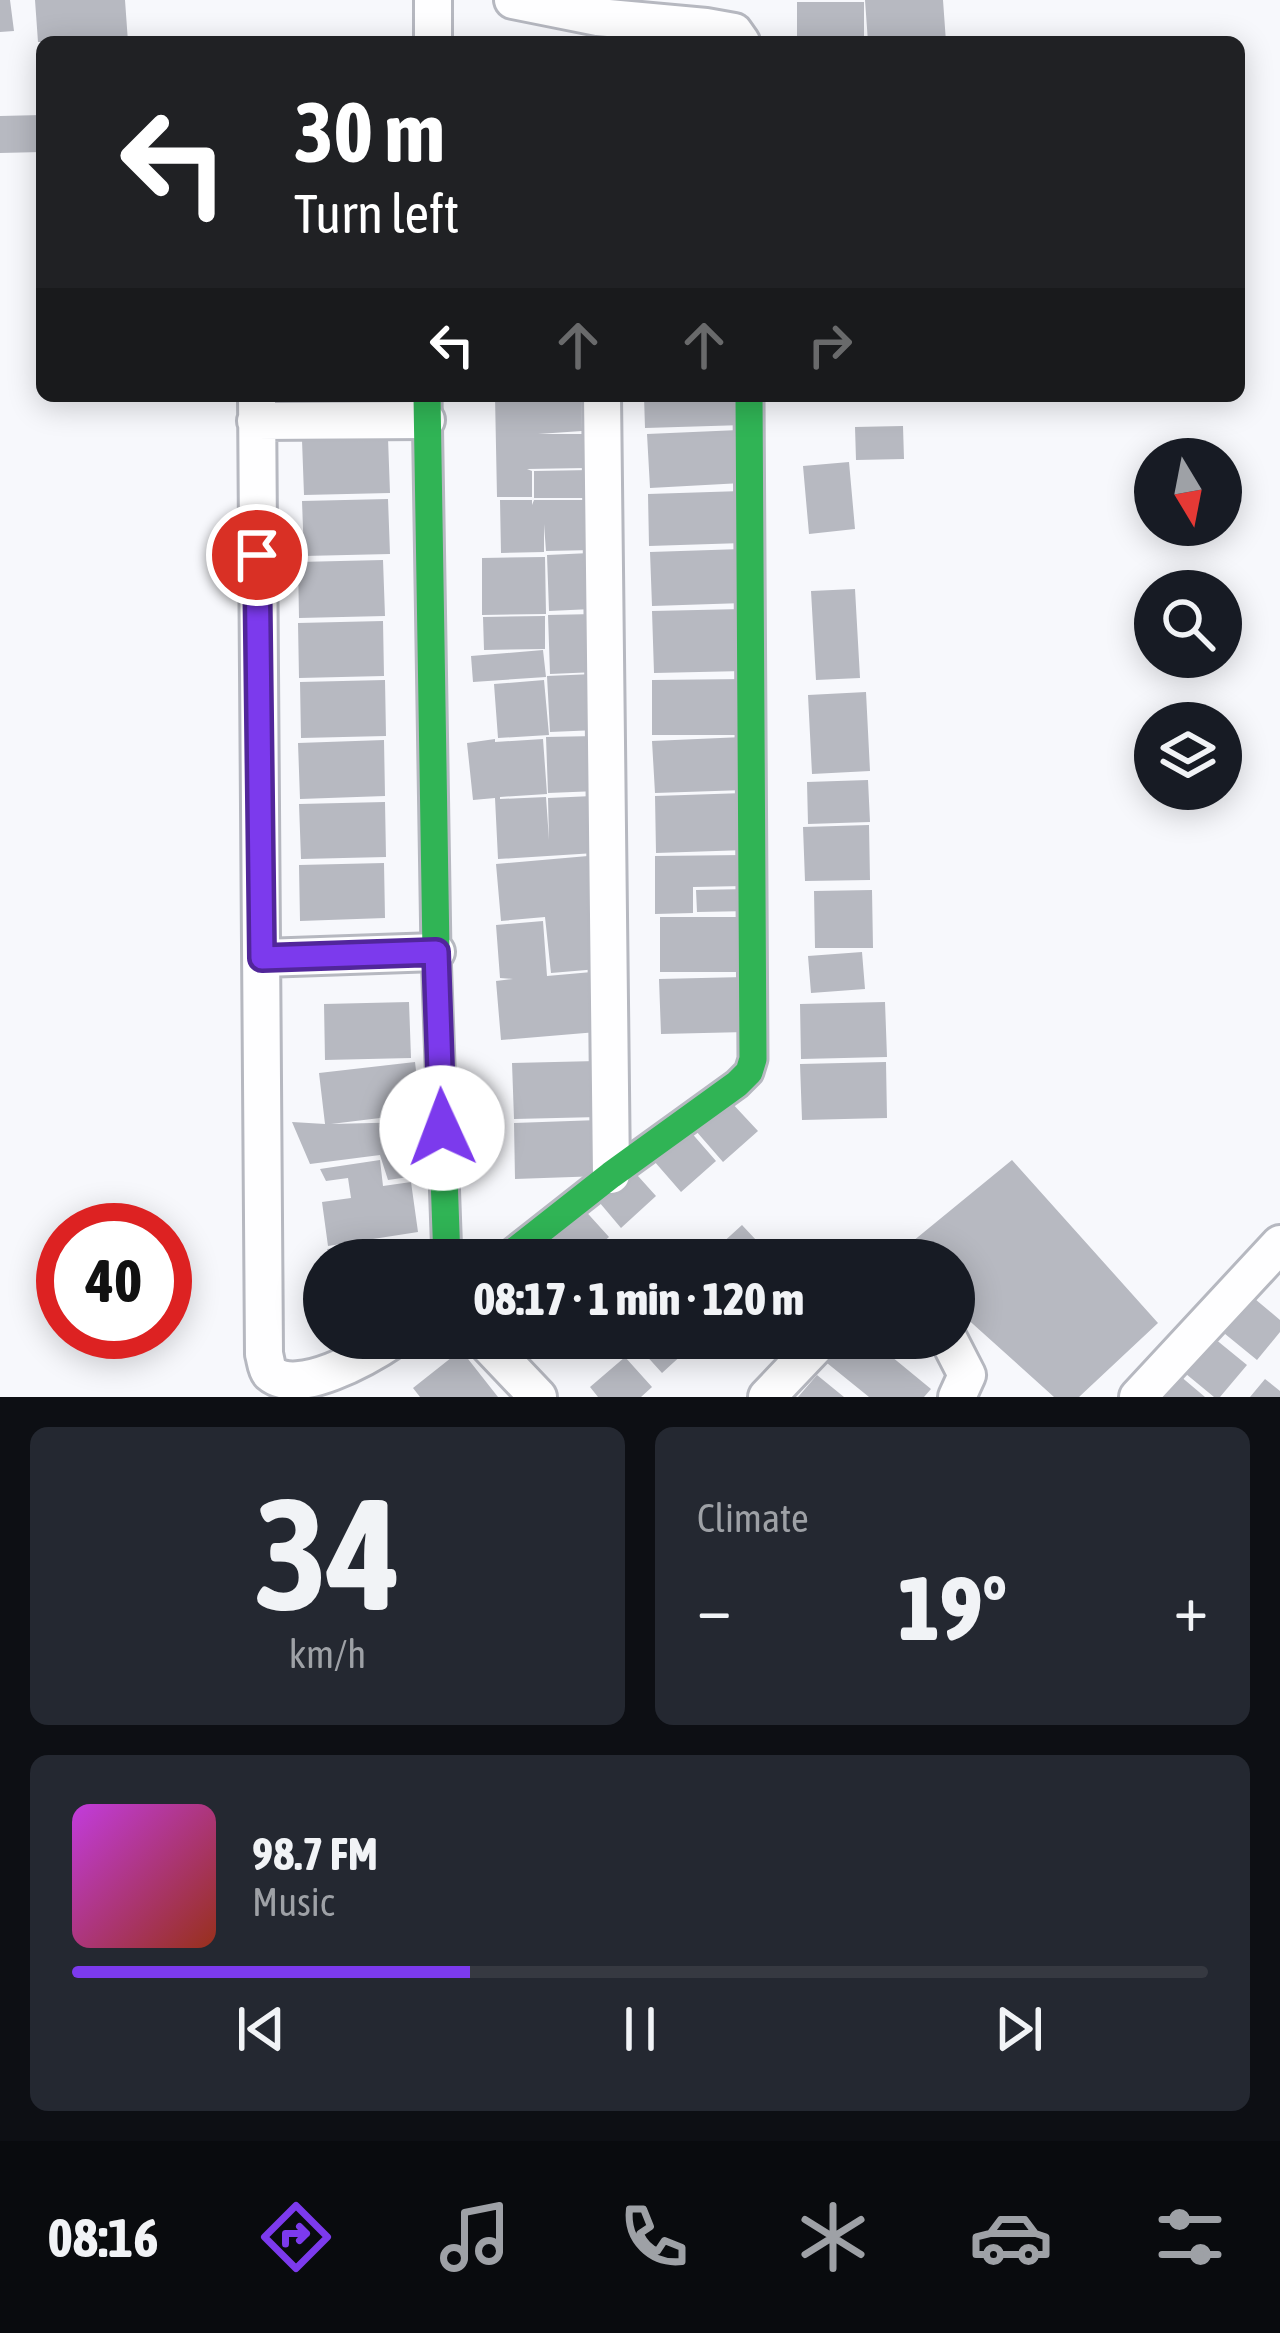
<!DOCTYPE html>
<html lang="en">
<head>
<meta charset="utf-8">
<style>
	:root { --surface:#171b24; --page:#242831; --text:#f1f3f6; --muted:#9ea1a6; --line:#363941; --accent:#7c3aed }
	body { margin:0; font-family:"Asap Condensed",sans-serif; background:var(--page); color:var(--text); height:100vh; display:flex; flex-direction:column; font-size:45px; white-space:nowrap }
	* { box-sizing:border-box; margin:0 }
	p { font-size:39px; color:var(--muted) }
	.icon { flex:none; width:66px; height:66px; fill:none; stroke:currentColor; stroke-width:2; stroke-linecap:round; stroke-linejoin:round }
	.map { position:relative; height:1397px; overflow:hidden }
	.drawer { display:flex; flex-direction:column; gap:30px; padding:30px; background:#0d0f14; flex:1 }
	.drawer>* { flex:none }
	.top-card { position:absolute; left:36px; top:36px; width:1209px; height:366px; border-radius:18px; box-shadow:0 6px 30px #0003; background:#202124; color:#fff; overflow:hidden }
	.needle { width:78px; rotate:170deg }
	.fabs { position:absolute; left:1134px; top:438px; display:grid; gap:24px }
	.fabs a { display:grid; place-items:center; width:108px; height:108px; border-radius:50%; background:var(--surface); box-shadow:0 6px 30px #0003; font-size:60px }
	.speed { position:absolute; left:36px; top:1203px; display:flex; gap:24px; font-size:60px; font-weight:700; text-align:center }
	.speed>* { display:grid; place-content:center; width:156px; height:156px; border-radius:50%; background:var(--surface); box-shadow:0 6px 30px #0003; line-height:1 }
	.speed .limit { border:18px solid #d22; background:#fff; color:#111 }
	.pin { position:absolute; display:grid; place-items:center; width:102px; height:102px; color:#fff; margin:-51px; border:6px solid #fff; border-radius:50%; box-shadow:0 3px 12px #0007 }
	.me { position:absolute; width:132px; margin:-66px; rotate:358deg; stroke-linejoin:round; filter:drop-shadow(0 0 9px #0008) }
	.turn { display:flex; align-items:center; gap:42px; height:252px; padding:0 60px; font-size:54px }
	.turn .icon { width:156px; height:156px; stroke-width:2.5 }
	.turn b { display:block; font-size:84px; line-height:102px }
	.lanes { display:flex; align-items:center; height:114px; padding:0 60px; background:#0003; justify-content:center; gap:60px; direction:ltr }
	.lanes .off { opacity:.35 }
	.big { font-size:90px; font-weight:800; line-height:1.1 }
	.drawer .tile { flex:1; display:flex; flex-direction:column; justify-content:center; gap:18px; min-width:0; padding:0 42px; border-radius:18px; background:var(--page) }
	.drawer .dial { align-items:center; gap:0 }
	.dial b { font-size:156px; line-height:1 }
	.song { display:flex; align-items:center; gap:36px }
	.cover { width:144px; height:144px; border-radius:18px; background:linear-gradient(135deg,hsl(290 70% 55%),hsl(10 70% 35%)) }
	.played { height:12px; border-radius:6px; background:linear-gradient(90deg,var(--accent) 35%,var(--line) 35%) }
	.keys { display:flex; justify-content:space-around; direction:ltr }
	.heat { display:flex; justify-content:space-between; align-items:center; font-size:66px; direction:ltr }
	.drawer .tiles { flex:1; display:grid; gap:30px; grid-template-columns:1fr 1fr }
	.tile:last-child { grid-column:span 2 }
	.trip { position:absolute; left:303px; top:1239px; width:672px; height:120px; border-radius:60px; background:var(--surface); box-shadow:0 6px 30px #0003; font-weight:800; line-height:120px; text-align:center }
	.menu { display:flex; height:192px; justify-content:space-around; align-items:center; background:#090b0e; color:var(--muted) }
	.menu .icon { width:84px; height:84px }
	.menu .on { color:var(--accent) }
	.menu b { font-size:54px; color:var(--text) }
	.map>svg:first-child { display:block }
</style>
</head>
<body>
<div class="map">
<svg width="1280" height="1397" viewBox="0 0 1280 1397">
	<rect width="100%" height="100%" fill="#f7f8fc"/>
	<path fill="#b7b9c1" d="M0,0H10L14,31L0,32Z
		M35,0H125L128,42H38Z
		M865,0H943L946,42H868Z
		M797,2H864V42H797Z
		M42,115V152L0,153V116Z
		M495,396H581L582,431L538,434H585L586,468L527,469L532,471V497H497Z
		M644,396H743L744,425L645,428Z
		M903,426L904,459L856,460L855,427Z
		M739,430L742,483L650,488L647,434Z
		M388,438L390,493L304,495L302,440Z
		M849,462L855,529L809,534L803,466Z
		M591,470V498H534V471Z
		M742,491L743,543L649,546L648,494Z
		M388,499L390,554L304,556L302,501Z
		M500,500H532V505L534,500H590L593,550L546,551L544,524V552L501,553Z
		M742,549L744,603L652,606L650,552Z
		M590,553L592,609L549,611L547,555Z
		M545,557L546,614L482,615V558Z
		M383,560L385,616L299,618L298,562Z
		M855,589L860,678L816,680L811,591Z
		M743,609L744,671L654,673L652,611Z
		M595,614L596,672L550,674L548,615Z
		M545,616V649L484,650L483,617Z
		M383,621L384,676L299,678L298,623Z
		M543,650L546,677L473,682L471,656Z
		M594,674L597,730L550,732L547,676Z
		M746,679V735H652V680Z
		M385,680L386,736L301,738L300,682Z
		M544,680L549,735L498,738L494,684Z
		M866,692L870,771L812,774L808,695Z
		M596,736L598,791L548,793L546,737Z
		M743,737L745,790L655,793L652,741Z
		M495,739V742L543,739L547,794L500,797V799L546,797L549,840L548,798L593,796L595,853L498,859L495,798L473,800L467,743Z
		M384,740L385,796L300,799L298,743Z
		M868,780L870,822L808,824L807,782Z
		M744,793L746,850L656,853L655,796Z
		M385,802L386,857L301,859L299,804Z
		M869,825L870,880L805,881L803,827Z
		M743,855L744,886L693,887V913L655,914V856Z
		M588,856L598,969L551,973L545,917L501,921L496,864Z
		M384,863L385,918L300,921L299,865Z
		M749,889L750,911L697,912L696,890Z
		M872,890L873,948H815L814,891Z
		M660,917H747L748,972H660Z
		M543,921L547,976L592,972L597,1032L501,1040L496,981L513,979L500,978L496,925Z
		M862,952L865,989L811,993L808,956Z
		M744,977L746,1032L661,1034L659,979Z
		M409,1002L411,1058L325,1060L324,1004Z
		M885,1002L887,1057L801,1059L800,1004Z
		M597,1061L599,1117L514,1119L512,1063Z
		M415,1062L421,1113L331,1124L413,1122L416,1176L388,1180L380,1155L310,1164L292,1122L325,1124L319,1073Z
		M886,1062L887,1118L802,1120L800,1064Z
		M730,1101L758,1131L723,1162L696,1131Z
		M599,1120L601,1176L515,1179L514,1123Z
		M689,1130L716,1161L681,1192L654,1161Z
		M380,1160L383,1186L411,1182L418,1232L328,1246L322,1202L351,1198L348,1178L326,1181L320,1169Z
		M1012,1160L1158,1323L1079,1397H1054L954,1307V1260H901L896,1255Z
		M629,1166L656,1196L621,1228L594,1196Z
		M581,1206L609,1237L583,1260H567L546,1237Z
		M742,1225L770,1255L764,1260H712L708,1256Z
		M416,1241L418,1260H332L327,1249Z
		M1249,1294L1280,1320V1332L1257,1360L1219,1329Z
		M1209,1334L1247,1365L1220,1397H1214L1180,1369Z
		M639,1338H693L696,1342L662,1373L634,1342Z
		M848,1338H869L931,1389L924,1397H869L827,1363Z
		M461,1350L498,1397H420L413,1388Z
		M625,1357L652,1387L641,1397H598L590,1387Z
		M1173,1370L1205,1397H1150Z
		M817,1375L844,1397H798Z
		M1265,1379L1280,1391V1397H1250Z"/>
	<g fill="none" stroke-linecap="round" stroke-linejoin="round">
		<defs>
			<path id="street" d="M513,0L598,17L706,27L734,32L741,42
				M433,42V0
				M257,396L264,1354C266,1361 266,1368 270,1373C297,1397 367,1357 395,1338
				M602,396L611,1175
				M256,421L426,420
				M263,958L436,952
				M482,1338L538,1397
				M948,1338L967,1375L957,1397
				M767,1397L823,1338
				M1138,1397L1280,1244"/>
			<path id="fast" d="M427,396L436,952L447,1260
				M503,1260L611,1175L737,1084L749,1072L753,1059L749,396"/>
		</defs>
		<use href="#street" stroke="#b6b8c0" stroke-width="42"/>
		<use href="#fast" stroke="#b6b8c0" stroke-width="33"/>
		<use href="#street" stroke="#fefeff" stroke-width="36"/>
		<use href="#fast" stroke="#30b455" stroke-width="27"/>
	</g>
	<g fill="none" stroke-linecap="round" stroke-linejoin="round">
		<defs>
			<path id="route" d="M257,555L262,958L436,952L442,1128"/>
		</defs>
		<use href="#route" stroke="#51269a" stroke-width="30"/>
		<use href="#route" stroke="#7c3aed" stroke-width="21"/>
	</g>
</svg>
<div class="fabs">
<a><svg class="needle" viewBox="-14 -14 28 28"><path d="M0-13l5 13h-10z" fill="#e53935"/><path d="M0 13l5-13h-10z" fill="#9ea1a6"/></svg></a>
<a><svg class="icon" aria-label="search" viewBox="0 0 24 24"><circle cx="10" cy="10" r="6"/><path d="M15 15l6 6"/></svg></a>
<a><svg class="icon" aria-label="layers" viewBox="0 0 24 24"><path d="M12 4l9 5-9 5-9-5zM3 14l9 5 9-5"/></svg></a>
</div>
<div class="speed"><div class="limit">40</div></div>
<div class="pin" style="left:257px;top:555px;background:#d93025"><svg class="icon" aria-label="arrive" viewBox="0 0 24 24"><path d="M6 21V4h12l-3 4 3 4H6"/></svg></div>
<svg class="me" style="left:442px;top:1128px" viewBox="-20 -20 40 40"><circle r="19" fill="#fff"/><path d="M0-13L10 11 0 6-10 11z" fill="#7c3aed"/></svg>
<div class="trip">08:17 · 1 min · 120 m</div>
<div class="top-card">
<div class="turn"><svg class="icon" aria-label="left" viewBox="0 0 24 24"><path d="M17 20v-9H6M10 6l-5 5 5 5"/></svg><div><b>30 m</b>Turn left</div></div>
<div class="lanes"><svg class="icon" aria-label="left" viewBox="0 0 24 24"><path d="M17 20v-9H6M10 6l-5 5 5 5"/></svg><svg class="icon off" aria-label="ahead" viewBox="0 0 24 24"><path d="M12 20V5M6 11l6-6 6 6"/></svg><svg class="icon off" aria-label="ahead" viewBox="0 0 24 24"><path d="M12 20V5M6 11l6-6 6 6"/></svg><svg class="icon off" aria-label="right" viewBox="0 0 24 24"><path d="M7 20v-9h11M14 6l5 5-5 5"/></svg></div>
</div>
</div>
<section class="drawer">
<div class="tiles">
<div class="tile dial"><b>34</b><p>km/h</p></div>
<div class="tile"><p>Climate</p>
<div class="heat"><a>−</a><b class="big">19°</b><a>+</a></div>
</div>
<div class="tile">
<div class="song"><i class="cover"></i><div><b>98.7 FM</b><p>Music</p></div></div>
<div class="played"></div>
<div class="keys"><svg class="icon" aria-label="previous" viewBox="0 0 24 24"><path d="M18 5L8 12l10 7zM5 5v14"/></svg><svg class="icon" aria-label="pause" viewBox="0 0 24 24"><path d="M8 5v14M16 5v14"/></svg><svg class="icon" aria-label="next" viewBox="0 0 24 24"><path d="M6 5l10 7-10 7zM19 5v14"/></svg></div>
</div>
</div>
</section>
<nav class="menu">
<b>08:16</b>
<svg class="icon on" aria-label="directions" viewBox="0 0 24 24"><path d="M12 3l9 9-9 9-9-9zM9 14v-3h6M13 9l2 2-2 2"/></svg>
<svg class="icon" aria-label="music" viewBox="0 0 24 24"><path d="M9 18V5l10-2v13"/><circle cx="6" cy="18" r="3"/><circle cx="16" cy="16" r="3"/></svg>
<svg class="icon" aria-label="phone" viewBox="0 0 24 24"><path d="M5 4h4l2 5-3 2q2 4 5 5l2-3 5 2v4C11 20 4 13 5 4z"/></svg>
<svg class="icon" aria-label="climate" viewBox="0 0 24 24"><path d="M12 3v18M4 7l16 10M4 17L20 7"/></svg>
<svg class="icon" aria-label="car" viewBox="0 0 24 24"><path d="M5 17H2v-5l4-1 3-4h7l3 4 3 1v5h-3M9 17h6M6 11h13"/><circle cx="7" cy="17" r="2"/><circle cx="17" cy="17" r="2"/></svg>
<svg class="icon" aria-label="filters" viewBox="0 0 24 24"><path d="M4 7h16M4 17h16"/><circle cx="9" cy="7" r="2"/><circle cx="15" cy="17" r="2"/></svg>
</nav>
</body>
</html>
